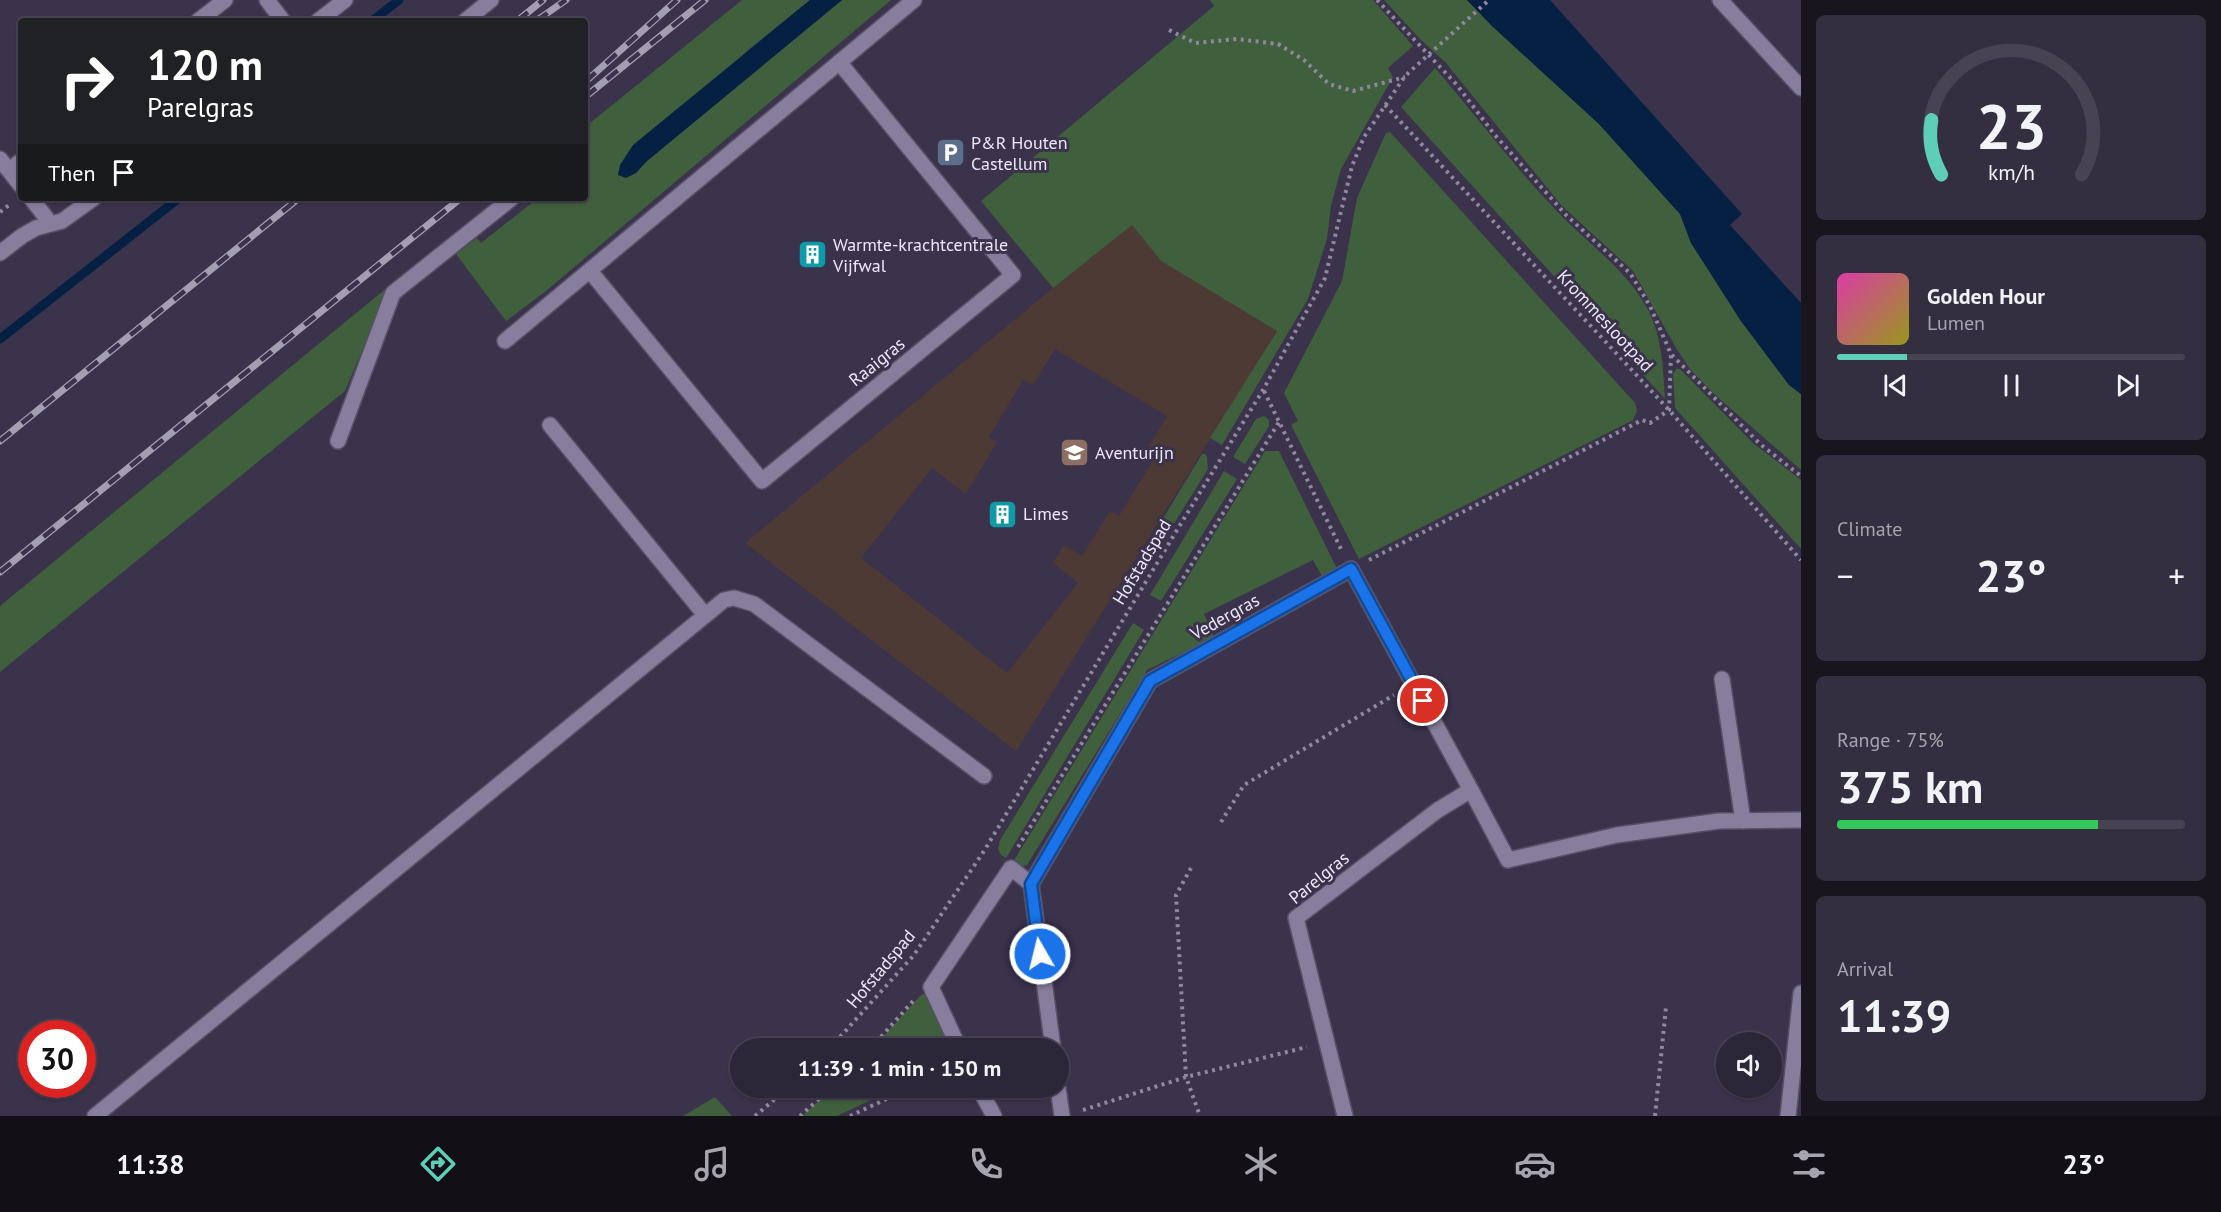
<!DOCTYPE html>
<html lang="en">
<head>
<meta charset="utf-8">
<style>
	:root { --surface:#2c2639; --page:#342e41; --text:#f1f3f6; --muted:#a6a5ae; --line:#484353; --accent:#5eceb8 }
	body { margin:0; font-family:"PT Sans",sans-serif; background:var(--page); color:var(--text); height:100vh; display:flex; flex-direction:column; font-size:22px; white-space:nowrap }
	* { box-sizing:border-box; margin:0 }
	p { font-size:20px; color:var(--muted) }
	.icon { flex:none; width:33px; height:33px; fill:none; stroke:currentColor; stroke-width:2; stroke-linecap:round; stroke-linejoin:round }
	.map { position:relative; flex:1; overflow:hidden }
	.drawer { display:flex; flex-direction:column; gap:15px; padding:15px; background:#18151f; width:420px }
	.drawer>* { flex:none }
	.guide { position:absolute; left:18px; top:18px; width:570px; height:183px; border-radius:6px; box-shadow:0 2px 4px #0004,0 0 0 2px var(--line); background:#202124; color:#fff; overflow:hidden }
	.buttons { position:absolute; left:1716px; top:1032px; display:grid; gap:12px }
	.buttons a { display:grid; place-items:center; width:66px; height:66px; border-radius:50%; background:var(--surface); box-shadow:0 2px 4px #0004,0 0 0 2px var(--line); font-size:30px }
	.speed { position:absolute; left:18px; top:1020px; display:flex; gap:12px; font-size:30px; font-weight:700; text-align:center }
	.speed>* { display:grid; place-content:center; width:78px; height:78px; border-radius:50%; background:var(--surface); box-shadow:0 2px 4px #0004,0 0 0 2px var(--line); line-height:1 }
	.speed .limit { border:9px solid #d22; background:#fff; color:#111 }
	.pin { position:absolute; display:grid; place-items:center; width:51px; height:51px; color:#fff; margin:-26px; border:3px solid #fff; border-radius:50%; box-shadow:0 2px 6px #0007 }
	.me { position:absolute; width:66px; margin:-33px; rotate:352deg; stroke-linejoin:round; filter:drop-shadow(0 0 4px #0008) }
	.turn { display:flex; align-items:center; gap:21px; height:126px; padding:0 30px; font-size:27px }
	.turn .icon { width:78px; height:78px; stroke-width:2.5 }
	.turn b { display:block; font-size:42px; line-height:51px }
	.then { display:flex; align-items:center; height:57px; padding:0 30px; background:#0003; gap:12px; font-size:22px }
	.big { font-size:45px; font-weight:800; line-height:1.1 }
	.drawer .card { flex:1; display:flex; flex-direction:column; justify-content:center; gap:9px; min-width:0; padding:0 21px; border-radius:9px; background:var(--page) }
	.drawer .dial { align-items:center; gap:0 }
	.dial svg { height:156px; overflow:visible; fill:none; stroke:var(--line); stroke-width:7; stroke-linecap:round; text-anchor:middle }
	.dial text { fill:var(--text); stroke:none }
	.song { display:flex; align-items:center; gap:18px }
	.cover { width:72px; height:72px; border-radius:9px; background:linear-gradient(135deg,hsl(320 70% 55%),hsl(60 70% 35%)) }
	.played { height:6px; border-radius:3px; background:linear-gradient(90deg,var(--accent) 20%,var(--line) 20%) }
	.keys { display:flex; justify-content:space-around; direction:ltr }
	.heat { display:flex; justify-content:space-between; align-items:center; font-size:33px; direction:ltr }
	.charge { height:9px; border-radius:4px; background:linear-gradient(90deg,#34c759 75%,var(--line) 0) }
	.trip { position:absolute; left:730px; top:1038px; width:339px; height:60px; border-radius:30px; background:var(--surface); box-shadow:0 2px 4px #0004,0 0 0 2px var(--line); font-weight:800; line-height:60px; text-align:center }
	.tabs { display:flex; height:96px; justify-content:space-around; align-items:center; background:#120f17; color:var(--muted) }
	.tabs .icon { width:42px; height:42px }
	.tabs .current { color:var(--accent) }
	.tabs b { font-size:27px; color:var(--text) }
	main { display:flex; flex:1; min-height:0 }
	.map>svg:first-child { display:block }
</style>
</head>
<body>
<main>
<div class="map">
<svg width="1801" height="1116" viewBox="0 0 1801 1116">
	<rect width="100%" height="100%" fill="#3b324c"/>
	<path fill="#4e3a35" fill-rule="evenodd" d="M1132,225L1161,261L1277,331L1016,751L745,543L1053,288ZM1055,349L1167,416L1145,453L1154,459L1119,516L1110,511L1082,556L1064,545L1053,563L1078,583L1007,673L861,558L932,468L966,494L997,442L989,437L1023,380L1033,385Z"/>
	<path fill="#405f3c" d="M742,0H810L747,51L636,173L647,161L842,0H891L546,291L506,321L456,254L477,238L481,243L538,198H585V127Z
		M1210,0H1373L1413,46L1388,68L1393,77L1341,169L1331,206L1327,239L1308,299L1222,445L1210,438L1277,331L1161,261L1132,225L1053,288L981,201L1214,6Z
		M1384,0H1467L1492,26L1599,124L1680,214L1691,243L1741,321L1789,385L1801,394V470L1714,394L1690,369L1676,348L1633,271L1561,205L1446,63L1420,39Z
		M1435,68C1475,114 1511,163 1553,207C1584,241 1623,266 1646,306C1662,334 1663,368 1665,399L1401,107Z
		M1390,132L1635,403L1637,411L1633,420L1359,559L1291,425L1298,421L1284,393L1342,281L1357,198L1386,133Z
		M389,286L345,391L0,672V606Z
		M1676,369H1680L1753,443L1801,480V549L1675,408L1673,374Z
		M1264,416L1269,420V426L1245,464L1233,457L1256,419Z
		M1265,451H1279L1339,573L1323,578L1313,560L1204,614L1213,634V638L1147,670L1027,865L1021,867L1013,862Z
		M1202,454H1205L1207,457L1208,469L1134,588L1124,583Z
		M1224,471L1237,479L1161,601L1150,595Z
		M1133,623L1144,630L1006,858L1001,855L998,849L1000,840Z
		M927,993L953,1048H873L921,995Z
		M833,1088H896L837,1116H802Z
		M715,1097L732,1116H683Z"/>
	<path fill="#052043" d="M810,0H842L647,161L636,173L626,178L618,175L620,165L633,145Z
		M1467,0H1550L1742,214L1730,225L1801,303V394L1789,385L1741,321L1691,243L1680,214L1599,124L1492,26Z"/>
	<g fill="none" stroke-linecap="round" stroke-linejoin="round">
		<path stroke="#052043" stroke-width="9" d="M372,21L399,0
			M0,339L179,198"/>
		<defs>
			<path id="minor" d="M267,0L283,21
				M1720,0L1801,88
				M198,21L225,0
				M318,21L345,0
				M465,21L491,0
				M0,159L21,186
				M9,170L21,161
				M31,198L51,224
				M0,253L22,236L36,228L62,221L94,198
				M590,271L762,481L1013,275L839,62
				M505,341L914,0
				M550,425L705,615
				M338,441L393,293L512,198
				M1722,679L1743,821
				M1471,790L1508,860L1617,835L1719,821L1801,820
				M959,1048L931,987L1011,868L1031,884
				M1053,1048L1031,884L1150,681L1351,569L1471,790L1438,810L1296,918L1345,1116
				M979,1088L994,1116
				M1058,1088L1062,1116
				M95,1116L724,600L734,598L754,604L984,776
				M1788,1116L1801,993"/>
		</defs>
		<use href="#minor" stroke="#575066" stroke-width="18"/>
		<path stroke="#8f889e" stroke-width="4" stroke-dasharray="3 4.5" stroke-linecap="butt" d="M1377,0L1457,85L1494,134L1567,216L1630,273L1650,306L1671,354L1760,444L1801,476
			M1169,30L1195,43L1237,39L1278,44L1304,60L1329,84L1353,91L1405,77
			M1385,105L1669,410L1801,560
			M0,212L9,205
			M1264,391L1342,551
			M1369,560L1642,420L1650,423L1669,410L1671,354
			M1221,822L1244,785L1394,695
			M1018,847L1279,422
			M1191,868L1176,895L1186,1077L1200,1116
			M830,1048L914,955L984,851L1177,530L1263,390L1325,278L1352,166L1364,137L1405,76L1489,0
			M871,1048L914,1000
			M1083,1110L1186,1077L1307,1047
			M755,1116L788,1088
			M800,1116L831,1088
			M850,1116L910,1088
			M1655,1116L1666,1007"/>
		<use href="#minor" stroke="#877e9d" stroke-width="15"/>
		<defs>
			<path id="rail" d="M517,21L543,0
				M536,21L566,0
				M585,82L677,0
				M585,97L705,0
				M0,441L299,198
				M0,572L461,198"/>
		</defs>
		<use href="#rail" stroke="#a49eb3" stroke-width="7"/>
		<use href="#rail" stroke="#3b324c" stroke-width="4.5" stroke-dasharray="14" stroke-linecap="butt"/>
	</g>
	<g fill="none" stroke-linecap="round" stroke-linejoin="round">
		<defs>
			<path id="route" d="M1040,954L1031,884L1150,681L1351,569L1423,701"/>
		</defs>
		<use href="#route" stroke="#114b97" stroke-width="15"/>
		<use href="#route" stroke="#1a73e8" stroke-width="10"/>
	</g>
	<defs>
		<symbol id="parking-square" viewBox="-11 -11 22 22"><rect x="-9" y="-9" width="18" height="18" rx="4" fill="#5c6f8a" stroke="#3b324c"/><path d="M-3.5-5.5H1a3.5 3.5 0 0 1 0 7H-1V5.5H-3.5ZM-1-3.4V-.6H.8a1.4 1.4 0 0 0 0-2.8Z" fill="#fff"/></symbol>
		<symbol id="building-square" viewBox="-11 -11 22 22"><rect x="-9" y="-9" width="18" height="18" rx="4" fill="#0f9aa8" stroke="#3b324c"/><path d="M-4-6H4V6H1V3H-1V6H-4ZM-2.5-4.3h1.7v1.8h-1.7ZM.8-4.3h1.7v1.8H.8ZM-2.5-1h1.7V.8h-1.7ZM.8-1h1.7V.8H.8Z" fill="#fff"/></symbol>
		<symbol id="school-square" viewBox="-11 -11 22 22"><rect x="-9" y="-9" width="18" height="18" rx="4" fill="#8d6e63" stroke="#3b324c"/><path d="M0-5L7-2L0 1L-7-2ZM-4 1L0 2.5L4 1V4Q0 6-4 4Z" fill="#fff"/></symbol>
	</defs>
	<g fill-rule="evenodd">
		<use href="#parking-square" x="934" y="136" width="33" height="33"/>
		<use href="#building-square" x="796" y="238" width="33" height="33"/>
		<use href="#school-square" x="1058" y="436" width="33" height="33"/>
		<use href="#building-square" x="986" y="498" width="33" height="33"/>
	</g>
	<g text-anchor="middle" stroke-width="6" stroke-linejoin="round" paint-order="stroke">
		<g font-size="18" fill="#ede8f9" stroke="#3b324c" text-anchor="start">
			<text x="971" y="149">P&amp;R Houten<tspan x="971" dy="21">Castellum</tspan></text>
			<text x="833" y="251">Warmte-krachtcentrale<tspan x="833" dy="21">Vijfwal</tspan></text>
			<text x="1095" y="459">Aventurijn</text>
			<text x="1023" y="520">Limes</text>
		</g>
		<g font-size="18" fill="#ede8f9" stroke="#3b324c">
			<text transform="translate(1605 321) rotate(47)" y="6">Krommeslootpad</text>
			<text transform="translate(877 362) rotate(-39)" y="6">Raaigras</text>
			<text transform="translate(1142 562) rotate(-59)" y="6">Hofstadspad</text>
			<text transform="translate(1225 617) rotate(-29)" y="6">Vedergras</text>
			<text transform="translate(1319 878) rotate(-39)" y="6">Parelgras</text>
			<text transform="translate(881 969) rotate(-50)" y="6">Hofstadspad</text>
		</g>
	</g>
</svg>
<div class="buttons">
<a><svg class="icon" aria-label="sound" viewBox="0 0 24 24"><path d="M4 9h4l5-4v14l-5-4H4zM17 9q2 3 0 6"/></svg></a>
</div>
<div class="speed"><div class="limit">30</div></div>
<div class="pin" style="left:1423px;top:701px;background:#d93025"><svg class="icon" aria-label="arrive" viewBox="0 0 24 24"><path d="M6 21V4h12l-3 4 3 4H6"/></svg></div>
<svg class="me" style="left:1040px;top:954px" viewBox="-20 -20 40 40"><circle r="17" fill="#1a73e8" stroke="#fff" stroke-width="3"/><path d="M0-11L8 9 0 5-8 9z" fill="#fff"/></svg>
<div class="trip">11:39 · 1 min · 150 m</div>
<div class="guide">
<div class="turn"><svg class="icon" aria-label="right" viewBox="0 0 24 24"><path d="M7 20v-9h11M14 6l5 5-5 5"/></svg><div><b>120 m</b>Parelgras</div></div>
<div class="then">Then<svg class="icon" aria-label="arrive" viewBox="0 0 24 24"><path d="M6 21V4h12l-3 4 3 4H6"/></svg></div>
</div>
</div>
<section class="drawer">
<div class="card dial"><svg viewBox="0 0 100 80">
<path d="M14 69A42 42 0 1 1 86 69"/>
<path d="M14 69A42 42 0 0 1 9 41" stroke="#5eceb8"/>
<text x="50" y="56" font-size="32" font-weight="700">23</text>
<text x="50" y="72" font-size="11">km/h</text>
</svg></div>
<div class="card">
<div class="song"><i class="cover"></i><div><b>Golden Hour</b><p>Lumen</p></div></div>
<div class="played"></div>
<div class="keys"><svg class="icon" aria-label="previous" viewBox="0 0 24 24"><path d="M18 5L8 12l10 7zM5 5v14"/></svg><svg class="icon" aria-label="pause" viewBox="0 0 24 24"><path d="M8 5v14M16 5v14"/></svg><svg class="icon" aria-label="next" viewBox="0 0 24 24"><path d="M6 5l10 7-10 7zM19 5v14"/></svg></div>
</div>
<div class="card"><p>Climate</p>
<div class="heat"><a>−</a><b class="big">23°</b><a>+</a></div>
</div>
<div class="card"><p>Range · 75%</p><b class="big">375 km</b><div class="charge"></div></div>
<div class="card"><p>Arrival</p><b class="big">11:39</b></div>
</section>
</main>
<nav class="tabs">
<b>11:38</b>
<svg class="icon current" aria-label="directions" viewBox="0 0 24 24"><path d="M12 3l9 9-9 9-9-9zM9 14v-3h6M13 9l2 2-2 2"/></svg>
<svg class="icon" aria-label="music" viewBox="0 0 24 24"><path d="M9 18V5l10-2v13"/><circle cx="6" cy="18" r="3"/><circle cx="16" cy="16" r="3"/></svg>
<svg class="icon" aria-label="phone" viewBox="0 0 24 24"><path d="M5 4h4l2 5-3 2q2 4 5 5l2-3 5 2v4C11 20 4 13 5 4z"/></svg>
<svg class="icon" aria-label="climate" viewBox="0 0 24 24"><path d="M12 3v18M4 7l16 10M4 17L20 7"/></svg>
<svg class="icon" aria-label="car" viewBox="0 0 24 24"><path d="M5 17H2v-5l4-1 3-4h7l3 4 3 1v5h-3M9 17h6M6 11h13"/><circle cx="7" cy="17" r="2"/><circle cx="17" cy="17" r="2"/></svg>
<svg class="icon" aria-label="filters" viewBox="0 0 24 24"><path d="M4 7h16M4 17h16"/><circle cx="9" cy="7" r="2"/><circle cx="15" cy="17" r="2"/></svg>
<b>23°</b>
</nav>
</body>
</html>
